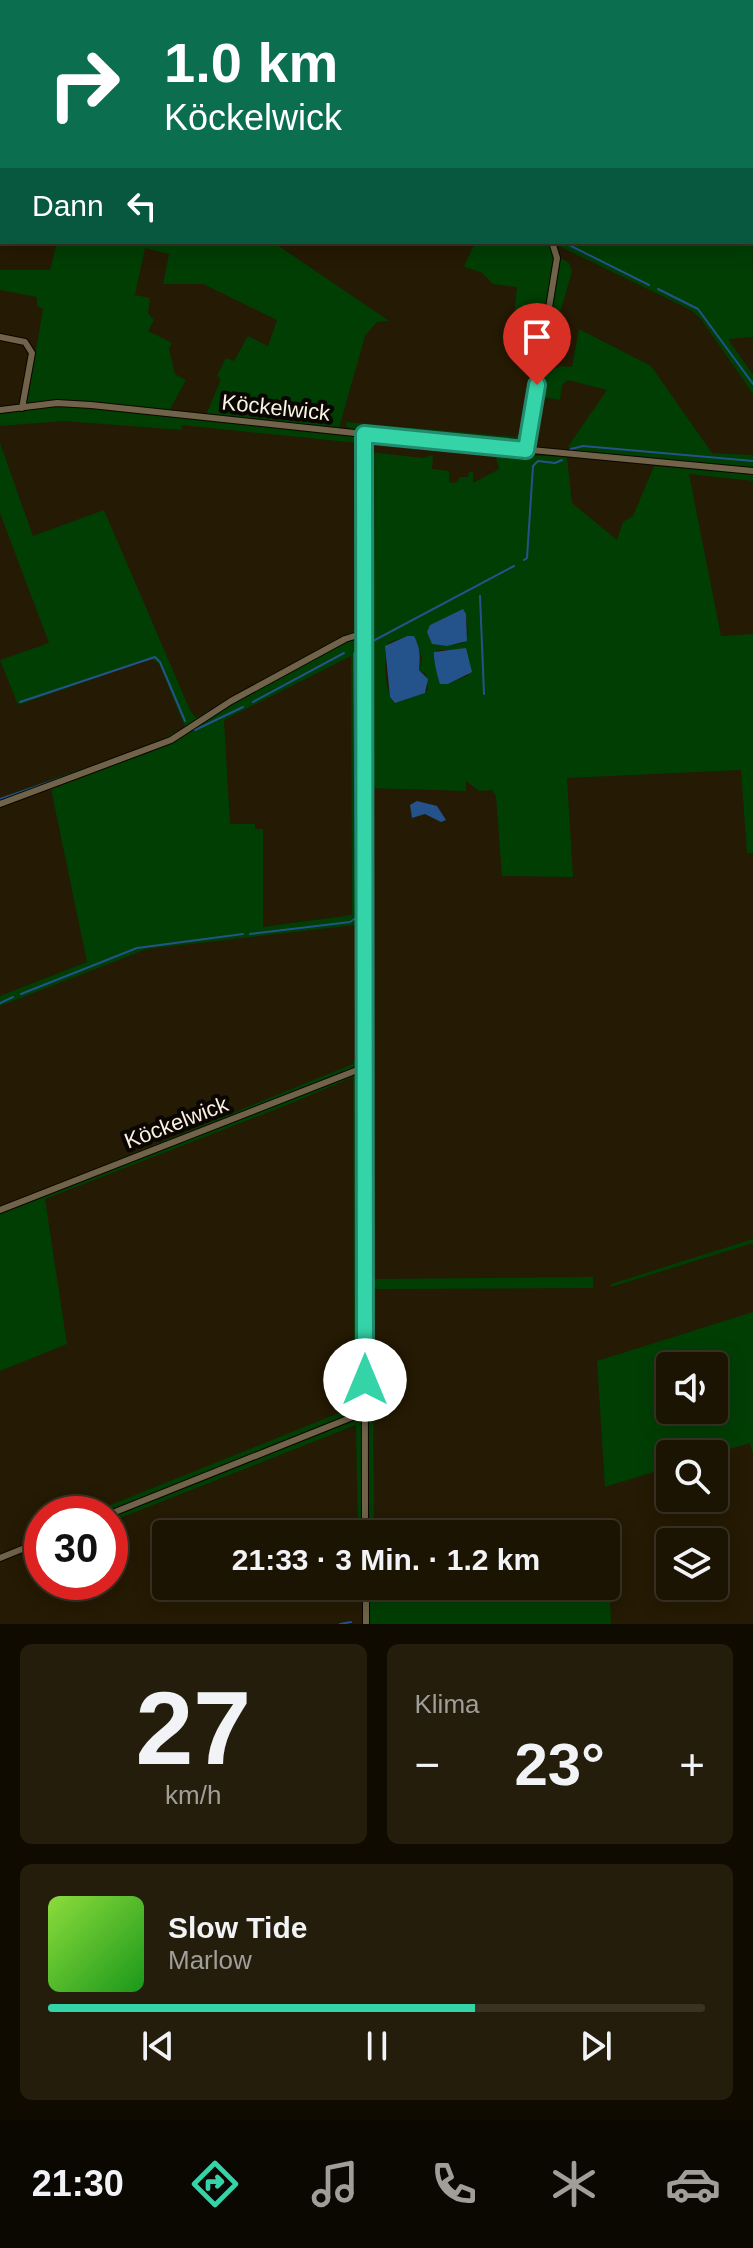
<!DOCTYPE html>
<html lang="de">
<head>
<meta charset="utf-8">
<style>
	:root { --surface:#1c1402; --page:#251d0c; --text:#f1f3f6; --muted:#a09e99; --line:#3a3324; --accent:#34d4a8 }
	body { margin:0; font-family:Arial,sans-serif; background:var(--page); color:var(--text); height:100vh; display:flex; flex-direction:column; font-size:30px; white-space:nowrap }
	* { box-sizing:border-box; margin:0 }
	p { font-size:26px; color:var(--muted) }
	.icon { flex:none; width:44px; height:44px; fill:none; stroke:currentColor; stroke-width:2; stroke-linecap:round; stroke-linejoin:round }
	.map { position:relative; height:1624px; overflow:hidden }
	.details { display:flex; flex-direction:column; gap:20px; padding:20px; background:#0f0b01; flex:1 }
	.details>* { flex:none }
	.guide { position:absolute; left:0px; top:0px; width:754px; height:244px; box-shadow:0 4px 20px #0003,0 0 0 2px var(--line); background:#0b6e4f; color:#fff; overflow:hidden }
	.tools { position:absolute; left:656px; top:1352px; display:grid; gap:16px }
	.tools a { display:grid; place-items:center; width:72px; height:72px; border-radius:8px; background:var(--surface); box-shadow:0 4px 20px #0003,0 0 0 2px var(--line); font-size:40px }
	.speed { position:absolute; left:24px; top:1496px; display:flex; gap:16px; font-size:40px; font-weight:700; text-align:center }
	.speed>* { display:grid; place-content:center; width:104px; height:104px; border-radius:50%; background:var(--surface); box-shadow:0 4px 20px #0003,0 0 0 2px var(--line); line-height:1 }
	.speed .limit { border:12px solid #d22; background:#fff; color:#111 }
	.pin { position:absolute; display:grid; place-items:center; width:68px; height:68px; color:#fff; margin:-82px -34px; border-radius:50% 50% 50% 0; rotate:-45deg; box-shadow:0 0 8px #0007 }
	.pin .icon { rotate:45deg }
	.me { position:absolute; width:88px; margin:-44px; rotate:0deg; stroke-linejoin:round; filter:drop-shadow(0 0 6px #0008) }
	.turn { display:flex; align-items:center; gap:28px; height:168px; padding:0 32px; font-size:36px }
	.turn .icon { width:104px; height:104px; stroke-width:2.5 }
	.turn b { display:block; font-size:56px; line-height:68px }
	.then { display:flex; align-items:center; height:76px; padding:0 32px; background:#0003; gap:16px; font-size:30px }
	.big { font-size:60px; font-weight:800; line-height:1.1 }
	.details .widget { flex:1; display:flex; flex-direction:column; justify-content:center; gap:12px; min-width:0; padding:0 28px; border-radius:12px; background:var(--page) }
	.details .dial { align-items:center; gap:0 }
	.dial b { font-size:104px; line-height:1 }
	.song { display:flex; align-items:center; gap:24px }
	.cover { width:96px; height:96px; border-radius:12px; background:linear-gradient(135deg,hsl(90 70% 55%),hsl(120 70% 35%)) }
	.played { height:8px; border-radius:4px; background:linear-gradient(90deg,var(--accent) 65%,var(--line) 65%) }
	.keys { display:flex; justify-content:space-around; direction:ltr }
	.heat { display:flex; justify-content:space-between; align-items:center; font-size:44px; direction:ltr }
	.details .tiles { flex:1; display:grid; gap:20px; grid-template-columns:1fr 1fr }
	.widget:last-child { grid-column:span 2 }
	.trip { position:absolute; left:152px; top:1520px; width:468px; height:80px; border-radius:8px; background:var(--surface); box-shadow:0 4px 20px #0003,0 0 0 2px var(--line); font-weight:800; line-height:80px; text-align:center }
	.tab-bar { display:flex; height:128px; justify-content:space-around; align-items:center; background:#0b0801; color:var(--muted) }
	.tab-bar .icon { width:56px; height:56px }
	.tab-bar .on { color:var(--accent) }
	.tab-bar b { font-size:36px; color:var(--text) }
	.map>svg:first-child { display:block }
</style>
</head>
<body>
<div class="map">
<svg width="753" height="1624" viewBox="0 0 753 1624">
	<rect width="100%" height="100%" fill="#251a03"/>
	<path fill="#013e04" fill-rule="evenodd" d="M752,42L753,337L728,339L753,375V394L701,319L691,310L559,246L564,242H752Z
		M57,242H273L389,321L377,322L365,336L339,428L206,415L221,379L217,376L226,358L234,361L248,336L268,346L277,320L203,284H163L169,254L145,248L135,295L150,298L148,313L154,320L148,331L172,343L169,349L175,374L186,380L169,411L27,403L43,309L37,306V297L0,290V270H50Z
		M475,242H549L555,258L541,353L515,344L516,334L512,333L517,287L493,284L481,272L464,267Z
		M559,257L569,263L572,271L549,352L544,353Z
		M579,329L651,366L712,453L753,455V468L568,452L569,445L607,390L568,380L562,385L560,400L537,396L541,374L561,366L572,367Z
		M533,358L538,364L526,435L521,444L354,431L346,426V422L515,437L519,434Z
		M49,407H90L358,437L363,445L362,627L234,698L170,739L0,802V798L157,742L185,727L159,664L151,659L18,705L0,660L49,643L0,513V443L33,536L104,510L190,710L196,718L360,627V450L357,443L181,425L182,430L64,421L0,426V413Z
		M494,449L524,455L567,457L572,503L617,540L623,522L633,516L654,466L753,474V481L689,474L721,636L753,634V853H747L741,770L567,778L573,877L502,876L496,796L492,790L479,791L466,781V791L368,788L366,455L369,452L424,458L433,455L432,469L449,471V482L456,483L460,477H468L469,472H473V483L499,469ZM463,610L466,614L468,636L463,643L447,646L432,644L429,637L430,625ZM407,636L417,642L422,659L419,670L426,674L428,689L425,693L395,703C384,692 383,657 388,643ZM437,650H448L469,675L448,684L440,676Z
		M355,638L363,642V1063L361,1066L53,1186L353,1064L355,1059V925L147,949L0,1006V996L87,962L51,789L163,747L232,702L344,642ZM351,656L352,915L263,927V829H255V824H230L224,720Z
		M370,876L372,1279L593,1277V1288L373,1289L374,1530L607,1527L611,1624H370V1586H606V1534H369L367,881Z
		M359,1072L364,1074L363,1411L110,1514H88L354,1407L353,1077L292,1103L45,1199L67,1344L0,1371V1214Z
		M753,1239V1243L611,1287V1284Z
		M753,1312V1453L750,1443L713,1454H670V1467L605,1487L597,1361ZM714,1366V1410H670V1366Z
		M357,1420L365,1427L366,1534H358L356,1425L110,1522V1517Z"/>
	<path fill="#24538b" d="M463,609L466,614L467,641L447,646L432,644L427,632L430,625Z
		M407,636H414C421,649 420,657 419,670L428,679L425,693L395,703L390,697L385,646Z
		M466,648L472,672L448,684H440C438,678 433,659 434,652Z
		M417,801L437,806L446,820L441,822L425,814L412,818L410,805Z"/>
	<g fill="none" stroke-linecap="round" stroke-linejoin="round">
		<path stroke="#24538b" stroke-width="2" d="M224,0L227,2
			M565,243L649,285
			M658,289L698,309L753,384
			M571,449L583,446L753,461
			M524,560L527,558L533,466L538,461L555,463L562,460
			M480,596L484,694
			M373,641L514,566
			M20,702L155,657L160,662L185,721
			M253,702L344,653
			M195,730L243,707
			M0,799L78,772
			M250,934L350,922L356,918L354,654L358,647
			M21,994L137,948L243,934
			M0,1003L13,997
			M340,1624L351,1622"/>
		<defs>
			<path id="minor" d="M199,0L206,2
				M719,0L721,2
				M752,38L753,40
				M0,337L25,342L32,353L22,408
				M0,410L57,403L91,405L364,434L753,471
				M364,434L365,1534
				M526,450L557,258L552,242
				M0,804L171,740L231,701L345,639L364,633
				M0,1210L365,1067
				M110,1514L365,1412
				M0,1558L42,1541
				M366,1586V1624"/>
		</defs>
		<use href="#minor" stroke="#0e0500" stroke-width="8"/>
		<use href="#minor" stroke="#70634a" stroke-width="6"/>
	</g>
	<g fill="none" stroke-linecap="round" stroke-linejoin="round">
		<defs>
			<path id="route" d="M365,1380L364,434L526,450L537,385"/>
		</defs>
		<use href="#route" stroke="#228a6d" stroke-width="20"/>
		<use href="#route" stroke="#34d4a8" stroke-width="14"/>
	</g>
	<g text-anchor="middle" stroke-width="8" stroke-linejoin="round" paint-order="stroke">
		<g font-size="22" fill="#faf2e4" stroke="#0a0601">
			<text transform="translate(276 407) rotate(6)" y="8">Köckelwick</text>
			<text transform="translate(176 1122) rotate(-21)" y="8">Köckelwick</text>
		</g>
	</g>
</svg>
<div class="tools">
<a><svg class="icon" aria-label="sound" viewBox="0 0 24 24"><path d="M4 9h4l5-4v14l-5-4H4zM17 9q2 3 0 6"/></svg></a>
<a><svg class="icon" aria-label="search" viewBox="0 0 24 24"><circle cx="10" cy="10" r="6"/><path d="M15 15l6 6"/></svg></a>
<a><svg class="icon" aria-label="layers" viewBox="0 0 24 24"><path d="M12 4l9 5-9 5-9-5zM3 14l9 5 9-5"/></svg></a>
</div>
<div class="speed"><div class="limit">30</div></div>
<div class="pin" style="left:537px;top:385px;background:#d93025"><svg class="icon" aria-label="arrive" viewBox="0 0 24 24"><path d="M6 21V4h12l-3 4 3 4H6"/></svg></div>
<svg class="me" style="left:365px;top:1380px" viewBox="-20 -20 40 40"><circle r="19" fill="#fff"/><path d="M0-13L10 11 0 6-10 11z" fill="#34d4a8"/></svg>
<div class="trip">21:33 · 3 Min. · 1.2 km</div>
<div class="guide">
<div class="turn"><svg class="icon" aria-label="right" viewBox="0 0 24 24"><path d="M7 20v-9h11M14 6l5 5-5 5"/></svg><div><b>1.0 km</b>Köckelwick</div></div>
<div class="then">Dann<svg class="icon" aria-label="left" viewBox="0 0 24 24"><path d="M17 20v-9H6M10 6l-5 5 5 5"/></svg></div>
</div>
</div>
<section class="details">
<div class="tiles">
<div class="widget dial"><b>27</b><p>km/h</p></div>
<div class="widget"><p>Klima</p>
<div class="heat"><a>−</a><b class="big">23°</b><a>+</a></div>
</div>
<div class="widget">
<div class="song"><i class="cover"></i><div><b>Slow Tide</b><p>Marlow</p></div></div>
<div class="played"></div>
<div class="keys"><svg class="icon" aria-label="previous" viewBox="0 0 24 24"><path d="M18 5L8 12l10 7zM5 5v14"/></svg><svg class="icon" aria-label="pause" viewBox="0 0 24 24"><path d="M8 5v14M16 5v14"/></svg><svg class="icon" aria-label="next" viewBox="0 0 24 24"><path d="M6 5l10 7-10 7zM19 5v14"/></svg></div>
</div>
</div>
</section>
<nav class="tab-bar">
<b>21:30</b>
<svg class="icon on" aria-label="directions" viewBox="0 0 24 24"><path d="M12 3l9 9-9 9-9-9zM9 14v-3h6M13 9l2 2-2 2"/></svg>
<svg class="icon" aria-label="music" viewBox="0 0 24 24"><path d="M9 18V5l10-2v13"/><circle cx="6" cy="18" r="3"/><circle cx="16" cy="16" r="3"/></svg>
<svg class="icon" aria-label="phone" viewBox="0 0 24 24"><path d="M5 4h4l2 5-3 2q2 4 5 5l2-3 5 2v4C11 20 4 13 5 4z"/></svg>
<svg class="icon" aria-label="climate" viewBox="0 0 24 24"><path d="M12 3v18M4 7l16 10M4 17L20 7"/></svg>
<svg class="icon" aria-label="car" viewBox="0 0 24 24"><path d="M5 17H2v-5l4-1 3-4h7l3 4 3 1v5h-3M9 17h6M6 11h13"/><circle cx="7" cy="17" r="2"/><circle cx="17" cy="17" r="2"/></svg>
</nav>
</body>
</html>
